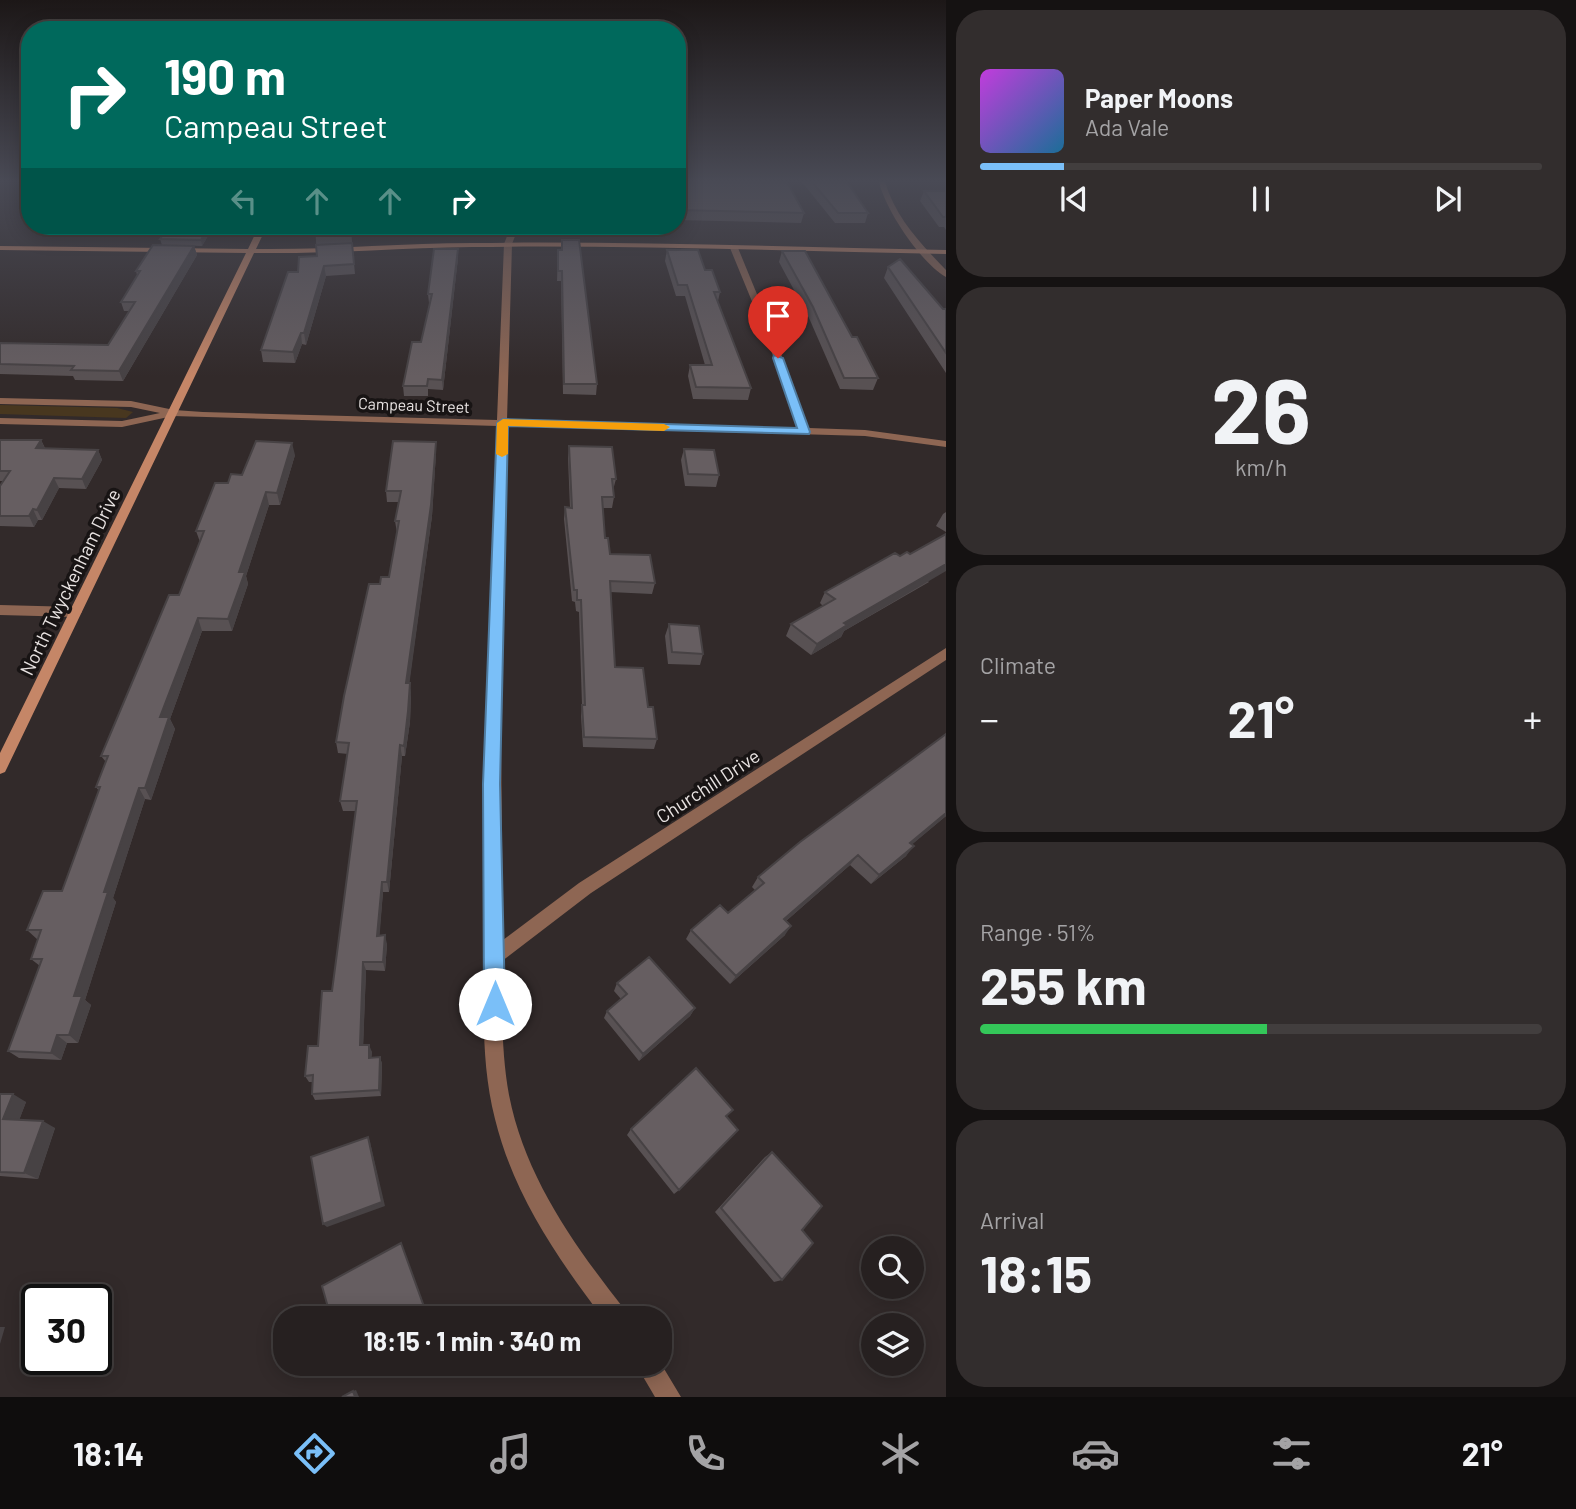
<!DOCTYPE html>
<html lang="en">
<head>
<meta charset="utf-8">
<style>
	:root { --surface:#262020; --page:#322d2d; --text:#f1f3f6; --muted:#a4a3a5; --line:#423e3e; --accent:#7abff8 }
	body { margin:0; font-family:Barlow,sans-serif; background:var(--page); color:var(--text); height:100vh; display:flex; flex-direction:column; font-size:26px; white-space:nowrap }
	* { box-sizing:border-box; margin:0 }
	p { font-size:23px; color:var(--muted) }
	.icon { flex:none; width:38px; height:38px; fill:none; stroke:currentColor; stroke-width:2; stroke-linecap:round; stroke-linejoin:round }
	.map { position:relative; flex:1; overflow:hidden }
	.drawer { display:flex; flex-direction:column; gap:10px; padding:10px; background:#151212; width:630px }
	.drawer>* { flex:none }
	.banner { position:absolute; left:21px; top:21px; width:665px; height:214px; border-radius:28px; box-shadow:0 4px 18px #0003,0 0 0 2px var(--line); background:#00695c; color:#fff; overflow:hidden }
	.fabs { position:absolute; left:861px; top:1236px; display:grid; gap:14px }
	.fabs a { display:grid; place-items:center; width:63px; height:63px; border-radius:50%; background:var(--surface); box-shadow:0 4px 18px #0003,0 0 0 2px var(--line); font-size:35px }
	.speed { position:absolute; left:21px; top:1284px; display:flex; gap:14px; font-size:35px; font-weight:700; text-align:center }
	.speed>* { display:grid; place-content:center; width:91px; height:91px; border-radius:50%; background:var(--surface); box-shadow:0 4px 18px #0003,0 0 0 2px var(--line); line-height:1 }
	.speed .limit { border:4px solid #111; border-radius:10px; background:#fff; color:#111 }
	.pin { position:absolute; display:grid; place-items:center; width:60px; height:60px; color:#fff; margin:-72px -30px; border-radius:50% 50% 50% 0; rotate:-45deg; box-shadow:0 0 7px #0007 }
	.pin .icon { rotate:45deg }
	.me { position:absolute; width:77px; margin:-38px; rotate:0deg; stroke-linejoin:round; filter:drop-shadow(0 0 5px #0008) }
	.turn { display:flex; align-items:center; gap:24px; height:147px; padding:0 28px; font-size:32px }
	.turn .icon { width:91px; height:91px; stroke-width:2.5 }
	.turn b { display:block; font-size:49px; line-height:60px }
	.lanes { display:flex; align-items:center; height:66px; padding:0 28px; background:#0003; justify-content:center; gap:35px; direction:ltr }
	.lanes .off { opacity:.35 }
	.big { font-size:52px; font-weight:700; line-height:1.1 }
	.drawer .tile { flex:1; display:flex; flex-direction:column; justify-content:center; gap:10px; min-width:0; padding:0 24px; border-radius:28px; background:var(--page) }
	.drawer .dial { align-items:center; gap:0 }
	.dial b { font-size:91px; line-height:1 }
	.song { display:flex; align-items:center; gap:21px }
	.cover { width:84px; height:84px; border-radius:10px; background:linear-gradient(135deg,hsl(290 70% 55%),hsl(200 70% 35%)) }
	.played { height:7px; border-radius:4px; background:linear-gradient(90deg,var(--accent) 15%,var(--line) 15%) }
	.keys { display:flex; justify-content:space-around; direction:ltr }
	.heat { display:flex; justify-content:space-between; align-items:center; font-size:38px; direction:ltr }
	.charge { height:10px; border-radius:5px; background:linear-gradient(90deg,#34c759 51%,var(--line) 0) }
	.trip { position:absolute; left:273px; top:1306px; width:399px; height:70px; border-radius:28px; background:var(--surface); box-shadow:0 4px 18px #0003,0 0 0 2px var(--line); font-weight:700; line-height:70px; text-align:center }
	.menu { display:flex; height:112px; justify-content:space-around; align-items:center; background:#0f0d0d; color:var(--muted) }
	.menu .icon { width:49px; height:49px }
	.menu .on { color:var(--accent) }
	.menu b { font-size:32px; color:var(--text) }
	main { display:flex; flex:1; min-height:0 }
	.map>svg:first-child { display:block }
</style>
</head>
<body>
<main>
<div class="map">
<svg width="946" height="1397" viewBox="0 0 946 1397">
	<rect width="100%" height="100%" fill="#322a2a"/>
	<path fill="#48371f" d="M0,405L117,408L133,412L126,418L0,414Z"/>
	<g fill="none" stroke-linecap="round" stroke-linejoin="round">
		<path fill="#8e6653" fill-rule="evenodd" d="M879,182H885C896,218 920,243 946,270V277C921,263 886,211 879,182Z
			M511,226H519L512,244L507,420L798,428L765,333L730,248L734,246L738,248L773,333L809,428L865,430L946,441V447L865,436L507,426L501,740L503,940L579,883L946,648V660L591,893L502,961C502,1006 501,1051 509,1095C525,1177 574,1245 625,1310L628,1318H603C557,1258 513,1193 495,1119C477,1048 486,975 486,903C486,744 490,585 497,426L173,416L122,427L0,424V418L122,421L160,413L131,407L0,404V398L131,401L174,410L203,412L497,420L504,244Z
			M0,605L76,607L82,612L76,617L0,615Z
			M660,1362L681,1397H655L635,1363Z"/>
		<path fill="#c58667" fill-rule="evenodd" d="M259,226H267L256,249C329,250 401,243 473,243C631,241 789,247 946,250V254C788,251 630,245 472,247C399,248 327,254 254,253L7,768L5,772L0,774V753L246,253L0,250V246L248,249Z"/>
	</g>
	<path fill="#585153" d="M677,182L804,213L801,223L677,220Z
		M802,182H847L868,213L865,223H835Z
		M924,191H946V230L944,227H939L920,201Z
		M153,226H214L202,246L162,245L160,239L167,229L154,228Z
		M315,226H357L355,231L351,230L355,274L326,276L306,345L302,344L295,363L263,362L261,350L298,272L317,256Z
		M562,240L597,384L596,395L563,394L561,281H557L558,250H561Z
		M194,246L197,255L123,381L75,380L73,376L0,374V343L108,345L129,311H124L121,302L137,275L136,271Z
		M458,249V258L443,390L428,389V396H404L403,386L421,342L430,303H429L428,294Z
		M667,250L705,270L720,292L718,301L751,388L748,400L693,399L688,376L690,365H705L685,296H676L665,261Z
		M782,251L852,337L878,378L873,390L840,389L809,318L779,262Z
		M888,267L943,309H946V373L884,278Z
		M0,440H41L45,448L98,450L102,460L86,489L59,488L42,520H38L34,527L0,526V486L3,481H0Z
		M436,442V453L432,516L409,683L411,694L410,722L405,756H402L389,892H383L379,936L387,944L385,971L366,970L363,1045L372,1052L371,1058L380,1057L382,1064L381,1096L315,1100L312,1094V1082H309L305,1076L318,1046L332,991L356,811H343L340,801L348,754L338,753L336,742L380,584L389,577L397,533L395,521L399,502H387L386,491Z
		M569,446L616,479L613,490L614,497L612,508H603L605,538L610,554L655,583L652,594L610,592L615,667L648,707L657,739L654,749L583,747L581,716L582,705L579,612L576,611L575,602L572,601L564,519L565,507L570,508L568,458Z
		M684,449L719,475L716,487L685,486L681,460Z
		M295,455L280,505H269L246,576L248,584L232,631H202L170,719L175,729L151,800L145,799L113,898L116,902L85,1000L91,1005L78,1043H67L61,1060L19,1058L8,1051L40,966L31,959L38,940L27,930L62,891L99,791L96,787L106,762L101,756L179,595L200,542L196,531L228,483L242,475Z
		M946,512V532L936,526L943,514Z
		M900,556L929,582L844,631L841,637L811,655L786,636L791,624L823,606L820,603L825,592Z
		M669,624L703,654L700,665L668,664L665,636Z
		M946,734V816L912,844L906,856L871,884L850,865L786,921L785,935L730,984L686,939L691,930L728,913L755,890L752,887L758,877Z
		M617,983L695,1008L690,1016L639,1061L604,1018L607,1011L621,999L614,991Z
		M0,1094L26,1102L19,1120L55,1128L38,1179L0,1176Z
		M631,1129L679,1190L674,1194L627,1135Z
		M772,1152L802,1230L782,1280L774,1282L715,1212L765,1157Z"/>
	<path fill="#474244" d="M209,226H214L202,246L201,240Z
		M194,246L197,255L123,381L119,371Z
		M458,249V258L443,390L442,380Z
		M324,266L326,276L306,345L304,333Z
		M301,333L302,344L295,363L293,352Z
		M41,440L46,451L36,448Z
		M436,442V453L432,516L408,694L406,683Z
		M292,443L295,455L280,505L277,493Z
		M98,450L102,460L86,489L82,479Z
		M54,478L59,488L42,520L37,510Z
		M266,492L269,505L246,576L248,584L232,631L228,619L239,572Z
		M33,509L38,520L34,527L29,516Z
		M946,564V571L844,631L841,637L811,655L817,644L844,623Z
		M198,618L202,631L170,719L175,729L151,800L145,788L160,717Z
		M410,683L411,694L410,722L405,756L404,746Z
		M400,745L402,756L389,892L387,882Z
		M139,788L145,799L113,898L116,902L85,1000L91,1005L78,1043L69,1035L74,996L104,892Z
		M946,813V816L902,853L910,843Z
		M914,846L906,856L871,884L879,875Z
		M858,855L850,865L778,928L784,919Z
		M382,882L383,892L379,944L377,936Z
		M791,926L785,935L730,984L736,976Z
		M385,935L387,944L385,971L383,962Z
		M363,962L366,970L363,1052L360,1045Z
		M695,1008L690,1016L639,1061L643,1054Z
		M57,1035L67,1043L61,1060L51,1053Z
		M369,1045L372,1052L371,1065L369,1058Z
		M380,1057L382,1064L381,1096L379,1090Z
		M13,1094L26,1102L17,1126L3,1119Z
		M43,1121L55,1128L38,1179L24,1173Z
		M368,1137L370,1142L385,1206L327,1227L323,1224Z
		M401,1243L428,1316L426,1318H423Z
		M0,1327H5L0,1344Z
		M356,1390L359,1397H355L353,1391Z"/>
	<path fill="#665e61" stroke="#474244" stroke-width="2" d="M677,182H787L804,213L677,210Z
		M812,182H847L868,213H838Z
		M924,191H946V217H943Z
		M169,226H209L201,240L160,239Z
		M315,226H351V234L316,235Z
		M562,240H579L597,384H564L562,271H558V250H562Z
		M352,243L354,264L324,266L304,333H301L293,352L261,350L288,272H298L299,257L317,256L316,245Z
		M153,245L194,246L119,371L71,370L74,366L0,364V343L108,345L135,302H121L140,271H136Z
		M434,249H458L442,380L428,379L427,386H403L412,342H421L432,294H428Z
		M667,250H698L705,270H712L720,292H714L751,388L696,387L690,365H712L687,285H678Z
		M782,251H805L852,337H857L878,378H844L813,307Z
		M900,259L943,309H946V353L888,267Z
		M0,440H41L36,448L98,450L82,479L54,478L37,510L33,509L29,516H0V486L10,471H0Z
		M256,441L292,443L277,493L266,492L239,572H245L228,619L198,618L160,717H169L145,788H139L104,892H108L74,996H82L69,1035H57L51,1053L8,1051L42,959H31L41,930H27L43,891H62L100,787H96L108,756H101L169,595H179L204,531H196L215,483H228L231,474L242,475Z
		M393,441L436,442L431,505L406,683H410L408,711L404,746L400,745L387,882H382L377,936L385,935L383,962H363L360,1045H369V1058L380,1057L379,1090L312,1094L313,1075L305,1076L308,1046H318L322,991H332L357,801H340L349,743L336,742L344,696L369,584H380L381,577H389L399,521H395L401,491H386Z
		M569,446L612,447L616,479H612L614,497H602L605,538H608L610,554L650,555L655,583L610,581L615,667L643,668L648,707H653L657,739L584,737L582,705H585L581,600H577V590H574L565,507L572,508Z
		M684,449L714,450L719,475L688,474Z
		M946,534V564L844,623L847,625L817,644L791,624L835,599L825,592L895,553L900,556L907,552L910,554Z
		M669,624L699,626L703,654L672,652Z
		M946,734V813L910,843L914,846L879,875L858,855L784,919L791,926L736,976L691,930L720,905L728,913L764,883L758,877L800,842Z
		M649,957L695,1008L643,1054L607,1011L627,994L617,983Z
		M696,1068L733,1110L726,1116L738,1130L679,1190L631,1129Z
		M0,1094H13L3,1119L43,1121L24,1173L0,1172Z
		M368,1137L382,1202L323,1224L311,1157Z
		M772,1152L822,1206L802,1230L813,1243L782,1280L721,1208Z
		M401,1243L427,1315L423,1318H331L322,1286Z
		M353,1391L355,1397H342Z"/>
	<linearGradient id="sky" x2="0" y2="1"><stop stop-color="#1c1717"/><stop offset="0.48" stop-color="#494a55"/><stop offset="1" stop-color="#494a55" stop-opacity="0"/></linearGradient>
	<rect width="946" height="377" fill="url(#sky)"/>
	<path fill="#7abff8" stroke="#4f7ca1" stroke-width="2" d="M774,355L783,358L810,432L809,434L508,426L500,784L505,1004L502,1012L495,1015L487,1012L484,1004L483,784L497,423L503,419L797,428L773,358Z"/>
	<path fill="#f59e0b" d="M503,419L664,424L670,427L664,431L508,426V454L502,457L496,454L497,423Z"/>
	<g text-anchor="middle" stroke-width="7" stroke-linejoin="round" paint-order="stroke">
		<g font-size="16" fill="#e9e4e3" stroke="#181414">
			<text transform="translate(414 405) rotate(2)" y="6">Campeau Street</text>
		</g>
		<g font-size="19" fill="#e9e4e3" stroke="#181414">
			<text transform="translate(70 582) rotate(-64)" y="7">North Twyckenham Drive</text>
			<text transform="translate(708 786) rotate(-33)" y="7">Churchill Drive</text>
		</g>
	</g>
</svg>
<div class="fabs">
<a><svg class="icon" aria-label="search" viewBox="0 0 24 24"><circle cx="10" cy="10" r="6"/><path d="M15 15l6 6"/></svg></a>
<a><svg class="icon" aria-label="layers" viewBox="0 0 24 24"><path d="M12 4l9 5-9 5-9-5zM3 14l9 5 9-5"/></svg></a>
</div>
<div class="speed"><div class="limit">30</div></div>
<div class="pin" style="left:778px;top:358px;background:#d93025"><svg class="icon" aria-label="arrive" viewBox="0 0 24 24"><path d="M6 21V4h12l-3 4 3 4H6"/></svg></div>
<svg class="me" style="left:495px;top:1004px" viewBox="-20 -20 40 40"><circle r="19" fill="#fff"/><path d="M0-13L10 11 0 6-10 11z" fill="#7abff8"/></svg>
<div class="trip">18:15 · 1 min · 340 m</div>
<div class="banner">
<div class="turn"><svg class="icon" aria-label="right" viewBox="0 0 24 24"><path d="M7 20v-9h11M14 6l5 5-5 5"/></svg><div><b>190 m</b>Campeau Street</div></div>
<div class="lanes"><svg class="icon off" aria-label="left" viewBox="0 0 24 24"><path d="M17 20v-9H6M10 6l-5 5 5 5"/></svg><svg class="icon off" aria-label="ahead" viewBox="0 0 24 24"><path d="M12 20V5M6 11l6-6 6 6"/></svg><svg class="icon off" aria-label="ahead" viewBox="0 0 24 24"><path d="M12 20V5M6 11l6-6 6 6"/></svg><svg class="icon" aria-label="right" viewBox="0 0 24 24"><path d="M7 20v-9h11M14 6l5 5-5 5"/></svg></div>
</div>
</div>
<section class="drawer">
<div class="tile">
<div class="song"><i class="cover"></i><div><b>Paper Moons</b><p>Ada Vale</p></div></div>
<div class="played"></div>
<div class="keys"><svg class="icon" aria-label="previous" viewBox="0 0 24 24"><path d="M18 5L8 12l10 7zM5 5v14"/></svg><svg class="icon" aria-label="pause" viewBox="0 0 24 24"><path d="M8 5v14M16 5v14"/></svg><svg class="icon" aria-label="next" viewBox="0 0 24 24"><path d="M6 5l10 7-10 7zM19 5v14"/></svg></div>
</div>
<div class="tile dial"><b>26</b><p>km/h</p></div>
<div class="tile"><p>Climate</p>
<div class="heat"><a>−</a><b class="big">21°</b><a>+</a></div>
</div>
<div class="tile"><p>Range · 51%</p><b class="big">255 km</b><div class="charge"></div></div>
<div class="tile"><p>Arrival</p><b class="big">18:15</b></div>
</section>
</main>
<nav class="menu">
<b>18:14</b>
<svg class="icon on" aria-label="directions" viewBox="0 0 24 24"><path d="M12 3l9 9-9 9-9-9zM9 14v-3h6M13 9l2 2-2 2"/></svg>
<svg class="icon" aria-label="music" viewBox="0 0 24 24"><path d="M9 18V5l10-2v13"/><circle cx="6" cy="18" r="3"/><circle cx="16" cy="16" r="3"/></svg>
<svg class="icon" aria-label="phone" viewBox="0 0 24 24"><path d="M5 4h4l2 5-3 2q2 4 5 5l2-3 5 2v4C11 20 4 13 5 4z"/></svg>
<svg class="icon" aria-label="climate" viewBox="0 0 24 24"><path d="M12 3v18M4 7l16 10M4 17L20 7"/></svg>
<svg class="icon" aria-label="car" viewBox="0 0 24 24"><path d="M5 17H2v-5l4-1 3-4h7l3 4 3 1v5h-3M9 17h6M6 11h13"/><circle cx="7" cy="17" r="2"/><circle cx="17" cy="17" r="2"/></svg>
<svg class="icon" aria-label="filters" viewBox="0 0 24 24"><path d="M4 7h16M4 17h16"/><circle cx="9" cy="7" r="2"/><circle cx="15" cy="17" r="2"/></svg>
<b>21°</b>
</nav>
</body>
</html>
